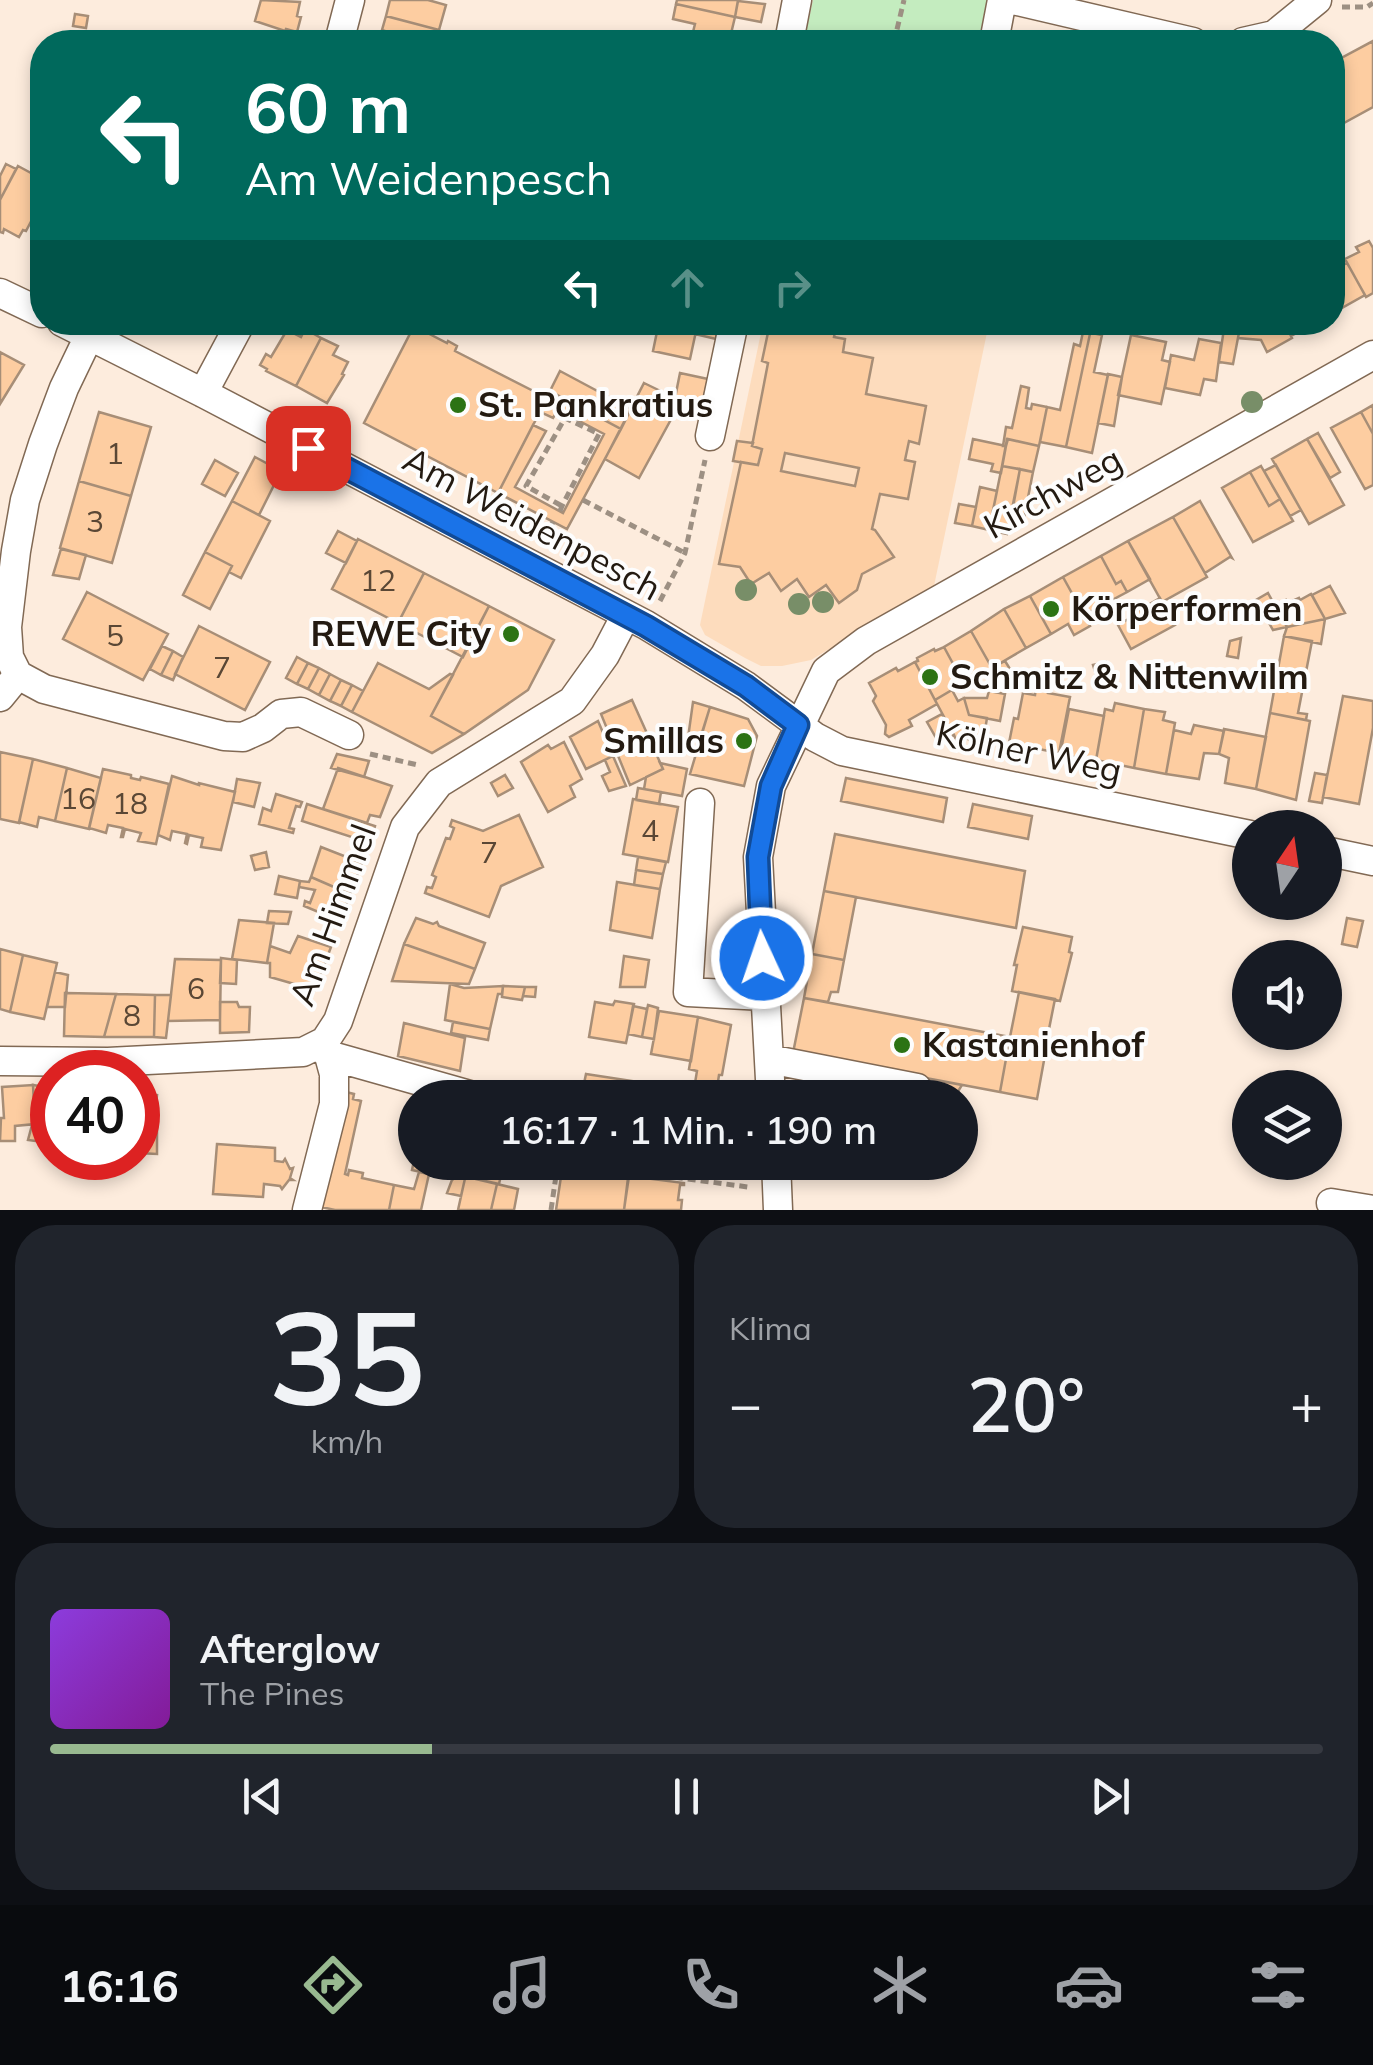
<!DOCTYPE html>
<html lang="de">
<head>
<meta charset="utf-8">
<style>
	:root { --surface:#171b24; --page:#20242c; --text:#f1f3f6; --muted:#9ea1a6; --line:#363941; --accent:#98b990 }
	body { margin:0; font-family:Mulish,sans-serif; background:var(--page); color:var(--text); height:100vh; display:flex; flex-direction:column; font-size:38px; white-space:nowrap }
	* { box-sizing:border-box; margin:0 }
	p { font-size:32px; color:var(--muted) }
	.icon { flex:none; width:55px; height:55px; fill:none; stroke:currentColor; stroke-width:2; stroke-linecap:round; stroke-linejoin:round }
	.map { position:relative; height:1210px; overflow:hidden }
	.details { display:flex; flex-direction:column; gap:15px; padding:15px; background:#0d0f14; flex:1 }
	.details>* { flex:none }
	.banner { position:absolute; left:30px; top:30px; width:1315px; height:305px; border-radius:40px; box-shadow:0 5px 15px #0003; background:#00695c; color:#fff; overflow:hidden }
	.needle { width:65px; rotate:13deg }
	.buttons { position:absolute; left:1232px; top:810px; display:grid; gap:20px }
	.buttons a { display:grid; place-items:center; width:110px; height:110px; border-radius:50%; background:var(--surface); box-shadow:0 5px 15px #0003; font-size:50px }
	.speed { position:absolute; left:30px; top:1050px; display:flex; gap:20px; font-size:50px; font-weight:700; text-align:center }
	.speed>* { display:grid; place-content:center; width:130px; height:130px; border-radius:50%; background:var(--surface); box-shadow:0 5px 15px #0003; line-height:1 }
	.speed .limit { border:15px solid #d22; background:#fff; color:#111 }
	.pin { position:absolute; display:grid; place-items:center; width:85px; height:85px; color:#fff; margin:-42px; border-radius:20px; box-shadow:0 5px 15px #0006 }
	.me { position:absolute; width:110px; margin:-55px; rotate:357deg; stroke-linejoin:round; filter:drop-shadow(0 0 8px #0008) }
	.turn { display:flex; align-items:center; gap:35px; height:210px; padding:0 50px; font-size:45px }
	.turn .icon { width:130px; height:130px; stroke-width:2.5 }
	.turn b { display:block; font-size:70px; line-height:85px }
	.lanes { display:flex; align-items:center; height:95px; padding:0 50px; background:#0003; justify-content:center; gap:50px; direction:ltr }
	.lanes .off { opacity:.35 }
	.big { font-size:75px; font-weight:600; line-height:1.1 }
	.details .tile { flex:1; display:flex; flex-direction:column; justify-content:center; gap:15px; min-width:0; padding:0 35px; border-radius:40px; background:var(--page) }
	.details .dial { align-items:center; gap:0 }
	.dial b { font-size:130px; line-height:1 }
	.song { display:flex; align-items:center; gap:30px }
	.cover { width:120px; height:120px; border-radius:15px; background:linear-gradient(135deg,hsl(270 70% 55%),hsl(290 70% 35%)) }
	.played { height:10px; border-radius:5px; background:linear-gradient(90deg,var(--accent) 30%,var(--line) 30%) }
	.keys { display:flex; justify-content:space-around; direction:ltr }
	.heat { display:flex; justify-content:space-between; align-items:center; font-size:55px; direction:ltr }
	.details .tiles { flex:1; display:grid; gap:15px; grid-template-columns:1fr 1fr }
	.tile:last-child { grid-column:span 2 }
	.trip { position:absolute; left:398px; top:1080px; width:580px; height:100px; border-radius:50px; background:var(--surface); box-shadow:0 5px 15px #0003; font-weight:600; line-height:100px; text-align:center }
	.tab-bar { display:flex; height:160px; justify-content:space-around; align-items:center; background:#090b0e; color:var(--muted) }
	.tab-bar .icon { width:70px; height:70px }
	.tab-bar .current { color:var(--accent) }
	.tab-bar b { font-size:45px; color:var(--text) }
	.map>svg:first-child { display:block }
</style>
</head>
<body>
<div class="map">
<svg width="1373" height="1210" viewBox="0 0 1373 1210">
	<rect width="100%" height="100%" fill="#fdecdd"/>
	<path fill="#fddcbd" d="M763,323H989L934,586L811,660L782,666H761L745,658L705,635L700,625Z"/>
	<path fill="#c4ecbf" d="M813,0H987L978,42H804Z"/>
	<path fill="#fdcda1" stroke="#a78e77" stroke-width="2.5" fill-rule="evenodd" d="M261,0L300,2L297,16L301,17L297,32L286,29L285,31L255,21Z
		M390,0H428L446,5L439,30L386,16Z
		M677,0H738L735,17L676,4Z
		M738,1L765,4L761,22L735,17Z
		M676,4L735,17L729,42L692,36L695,24L673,19Z
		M75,14L88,16L86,28L73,26Z
		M386,16L439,30L435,42H382L385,31L382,30Z
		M1373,41V107L1333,129L1332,63Z
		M6,164L16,169L0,200V176Z
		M18,166L42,179V191L33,210L36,212L26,231L23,230L19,237L4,229L3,233L0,232V200Z
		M1369,241L1373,248V293L1366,297L1345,259L1359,252L1356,247Z
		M1347,263L1365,295L1340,309L1332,295V271Z
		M171,322H194L189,332Z
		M659,322H698L690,359L653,351Z
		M698,322L718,326L716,339L695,334Z
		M789,322H837L834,337L845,339L843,352L873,358L866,394L926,406L919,444L909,441L905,460L915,462L908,499L880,494L872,529L875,530L894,557L862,574L857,590L839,603L826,585L809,597L797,579L781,591L769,573L751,584L740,567L719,564L741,462L758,465L762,449L752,446L768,363L762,361L770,323L788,327ZM785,453L859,468L855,486L781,471Z
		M1225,322H1241L1233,364L1219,362Z
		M1241,322H1284L1292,338L1267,352L1261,340L1238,338Z
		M1284,322H1316L1291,336Z
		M414,326L447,343L448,341L457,346L455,351L547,398L498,493L364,423Z
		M1084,327L1091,329L1066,447L1040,442L1047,407L1060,410L1074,344L1080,346Z
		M305,329L321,338L296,386L266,371L267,369L260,365L266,354L271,357L287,330L301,337Z
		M1091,329L1098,331L1097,334L1102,335L1094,372L1108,375L1092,453L1066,447Z
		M1131,335L1166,342L1162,360L1170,362L1161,404L1118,395Z
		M321,338L338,346L333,355L348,362L342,374L344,375L327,403L296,386Z
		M1199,339L1221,343L1216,381L1204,379L1200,395L1165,388L1171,355L1194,360Z
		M0,352L24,365L0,404Z
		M560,371L631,409L621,429L550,391Z
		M680,373L708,379L702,406L675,398Z
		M1108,374L1122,377L1114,426L1098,423Z
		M644,383L681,401L639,478L605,459Z
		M1021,386L1029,388L1026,408L1031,409L1032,404L1047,407L1039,446L1008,439L1006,446H1003L1006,427L1012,428Z
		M550,391L621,429L567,529L498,493L533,425L546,431L515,487L563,513L604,434L558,410L553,418L540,412Z
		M1373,405V434L1361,412Z
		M99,412L151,427L131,496L79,481Z
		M1361,412L1373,434V485L1365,489L1331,428Z
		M1318,433L1340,472L1330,478L1307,439Z
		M973,439L1006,446L1001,473L991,471L993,464L969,459Z
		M1007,439L1039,446L1033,472L1002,466Z
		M1307,439L1344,505L1309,524L1272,459Z
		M737,441L753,443L752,446L762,449L758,465L733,461Z
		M255,457L281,471L259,515L232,501Z
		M215,460L238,473L225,496L202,484Z
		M1276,465L1301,510L1290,516L1264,471Z
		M1002,466L1020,469L1007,534L989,530Z
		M1261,466L1280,499L1269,506L1250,472Z
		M1020,469L1033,472L1023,523L1009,529Z
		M1250,472L1269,506L1280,499L1293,521L1253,542L1222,488Z
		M79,481L131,496L112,563L60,548Z
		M980,487L997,491L989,530L972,526Z
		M232,501L270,521L241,578L229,572L232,566L205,552Z
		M1200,501L1232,558L1230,557L1205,573L1173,517Z
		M959,504L976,507L972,526L955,523Z
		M1173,517L1207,577L1162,602L1128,541Z
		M338,531L357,541L346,563L326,553Z
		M358,539L424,573L398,623L332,589Z
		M1128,541L1150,579L1127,592L1121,581L1116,584L1101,556Z
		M61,549L86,555L79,579L53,575Z
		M205,552L232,566L210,609L183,595Z
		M1101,556L1116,584L1121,581L1127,592L1084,615L1063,577Z
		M424,573L489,606L463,657L398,623Z
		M1063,577L1090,626L1074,635L1068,624L1051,634L1030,596Z
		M1330,586L1345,613L1325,619L1312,595Z
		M87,592L168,634L143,680L63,639Z
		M1268,593L1275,606L1287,627L1273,630L1256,600Z
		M1311,594L1325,619L1287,627L1275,606L1286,600L1288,603L1299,598L1300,600Z
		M1030,596L1051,634L1026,648L1004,609Z
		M1160,598L1175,625L1131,649L1118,625L1130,618L1129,616Z
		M489,606L554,640L528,690L464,734L431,716Z
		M1004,609L1026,648L992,668L971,631Z
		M1325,619L1321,644L1284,636L1287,627Z
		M199,626L270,662L245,710L175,674Z
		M971,631L993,670L965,686L944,647Z
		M1284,636L1312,641L1298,713L1307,714L1306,720L1270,713Z
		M1241,638L1238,658L1227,656L1230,641Z
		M162,646L173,651L161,675L150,669Z
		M944,647L965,686L958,689L957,687L935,700L915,662L918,661L917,658L934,649L935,651Z
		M173,651L183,657L173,680L161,675Z
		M297,657L308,663L297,684L286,678Z
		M1005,661L1015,677L1001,685L992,668Z
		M915,662L937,704L909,720L912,726L889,737L885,734L886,725L873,701L876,696L869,683L896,668L898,671Z
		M1106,662L1110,678L1098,681L1093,665Z
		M308,663L319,668L308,689L297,684Z
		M378,663L429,689L450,674L453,675L431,716L464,734L432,753L352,712Z
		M319,668L330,674L319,695L308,689Z
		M330,674L341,680L330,701L319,695Z
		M341,680L352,685L341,706L330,701Z
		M352,685L363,691L352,712L341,706Z
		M1036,687L1049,689L1048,693L1070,697L1059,753L1009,743L1014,718L1018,719L1023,693L1035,695Z
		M952,690L958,701L964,698L969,715L987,718L983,742L958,737L957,741L935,700Z
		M989,691L1005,694L1000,721L969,715L964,698H987Z
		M1343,696L1373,701V728L1359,804L1323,797Z
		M632,700L663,769L630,785L601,714Z
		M693,702L710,707L699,742L688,738Z
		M1115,703L1144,709L1134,768L1096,760L1105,709L1113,711Z
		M710,707L748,719L757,736L744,786L690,774Z
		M1069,709L1104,716L1096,760L1060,755Z
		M1144,709L1165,712L1163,720L1175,723L1166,774L1134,768Z
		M1270,713L1310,721L1296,800L1256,789Z
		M942,714L954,735L939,743L927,722Z
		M598,721L613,756L586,769L570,737Z
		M1194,725L1224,731L1219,754L1204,753L1199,779L1166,774L1174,730L1191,734Z
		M1224,729L1266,737L1256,789L1225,783L1229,758L1219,754Z
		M564,742L582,779L570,786L575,797L548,812L521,762L548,745L551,749Z
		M0,752L33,759L19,823L0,819Z
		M337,754L369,761L364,777L331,768Z
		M613,756L626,786L609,791L602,776L610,772L605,760Z
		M33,759L67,768L55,821L39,817L37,827L19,822Z
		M660,763L687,769L682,796L644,789L646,777L663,769Z
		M67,768L101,778L89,829L55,821Z
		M338,768L392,786L380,817L370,815L367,823L323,809Z
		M103,769L131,775V778L140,780L141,777L169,784L156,844L138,841L141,833L125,829L123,837H121L123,828L108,825L106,833L89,828Z
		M1315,773L1327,775L1322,803L1309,801Z
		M505,775L513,788L498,796L491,783Z
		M172,776L199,785V783L235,792L221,850L201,847L203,838L189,835L187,844L185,843L187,834L172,831L170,840L158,835Z
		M846,778L947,798L943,822L841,801Z
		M237,779L260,783L254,807L233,802Z
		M638,788L661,792L659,804L636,800Z
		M276,794L302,802L300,807L296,806L289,828L294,829L293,833L259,824L263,808L271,811Z
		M633,799L678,807L668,862L623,854Z
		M307,804L375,826L370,843L302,821Z
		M973,804L1032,816L1028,839L968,827Z
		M519,815L543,867L501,886L489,917L425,893L427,887L432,888L436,877L432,875L446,838L450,839L454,828L450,826L452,820L483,831Z
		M835,834L1025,871L1016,928L824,891Z
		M321,847L362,863L350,894L311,877Z
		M266,852L269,867L255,870L251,856Z
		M638,857L666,862L663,874L636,870Z
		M636,870L663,874L660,889L634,885Z
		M279,876L300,881L297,898L275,894Z
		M311,877L350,894L340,921L304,906L305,901L310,903L315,890L299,887L300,881L309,882Z
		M617,882L660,889L652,938L610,930Z
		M824,891L856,897L844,960L812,954Z
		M269,911L291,912L288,924L267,923Z
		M416,918L433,924L437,922L439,926L485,943L475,969L404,944Z
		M1347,918L1363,921L1357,947L1342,944Z
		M239,920L274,923L267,963L232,959Z
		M1023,927L1072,937L1069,952L1072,953L1060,1001L1012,991L1017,965H1014Z
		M298,936L331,947L315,990L270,977V963H267L270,946L290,953Z
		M404,944L475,969L469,984L392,981Z
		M0,949L23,955L10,1012L0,1009Z
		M812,954L844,960L838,992H831L828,1002L804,998Z
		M23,955L57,963L44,1019L10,1012Z
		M624,956L649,960L645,987H620Z
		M221,958L237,960L236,984L220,983Z
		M175,959L221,960L220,1020L168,1021Z
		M55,972L68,975L65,1007H47Z
		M450,984L464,988L503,986L502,994H498L490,1029L445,1020Z
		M503,986L525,987L522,1000L502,997Z
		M525,987H536L535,997L523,996Z
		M1019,992L1055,999L1046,1044L1010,1037Z
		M65,993L116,994L104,1037L64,1036Z
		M116,994L155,995L154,1037H104Z
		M155,995H171L166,1038L154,1037Z
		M804,998L1010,1037L1000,1092L793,1053Z
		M615,1001L634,1004L626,1043L589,1037L595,1002L613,1005Z
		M220,1002H237L239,1007H250L249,1032L220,1033Z
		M648,1005L658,1008L654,1039L642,1037Z
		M633,1006L647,1009L642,1037L628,1034Z
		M659,1011L698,1017L691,1061L651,1054Z
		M698,1017L731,1025L722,1075H719L717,1088L695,1083L697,1071L689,1069Z
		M453,1022L490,1029L488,1040L451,1033Z
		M404,1023L465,1038L460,1071L398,1056Z
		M1010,1037L1047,1044L1037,1099L1000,1092Z
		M586,1074L632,1081L628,1098H581Z
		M941,1081L962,1085L954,1098H937Z
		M33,1085L35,1124L15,1126V1141H0L1,1118H4L2,1087Z
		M33,1085L52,1088L51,1143L28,1140L32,1125L35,1124Z
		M346,1092L354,1094L353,1099L361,1101L345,1174L348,1175L349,1170L363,1173L362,1178L394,1185L389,1210H335L321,1207Z
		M138,1093L157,1095L154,1120H157V1154L138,1153Z
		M217,1144L275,1148V1161L283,1162L285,1159L290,1169L293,1168L290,1178L293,1180H289L282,1189L280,1186L264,1184L263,1197L213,1194Z
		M415,1156V1162H457L453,1179L412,1170Z
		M457,1162H469L466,1174L455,1172Z
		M469,1162H504L499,1184L467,1177Z
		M562,1170L598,1176L599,1175L628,1178L624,1210H556Z
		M419,1172L429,1174L421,1210H389L394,1185L414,1189Z
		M455,1172L466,1174L461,1196L447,1193Z
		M466,1174L467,1177L497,1184L491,1210H458Z
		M629,1176L684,1183V1185H680L678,1200H682L681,1210H624Z
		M497,1184L518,1189L514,1210H491Z"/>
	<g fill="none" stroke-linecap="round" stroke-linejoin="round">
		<defs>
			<path id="minor" d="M1013,0L1193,42
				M339,42L350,0
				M789,42L797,0
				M994,42L1002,0
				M1243,42L1274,35L1317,0
				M0,293L42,313
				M62,322L203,393L646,625L746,686L815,737L842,751L1250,835
				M89,336L64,388L43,444L25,500L16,551L7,627L9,657L18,675L44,689L224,736L243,737L263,728L281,714L301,712L349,735
				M203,393L241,322
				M710,436L734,322
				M0,697L18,675
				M700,803L688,992L764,996
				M1325,851L1373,861
				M328,1055L480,1098
				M769,1059L917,1088
				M0,1061L108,1062L303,1052L325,1041L338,1021L405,827L439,783L572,701L605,655L626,615
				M771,1098L758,857L771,786L826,671L866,641L1373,355
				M776,1162L778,1210
				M1331,1203L1373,1210
				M307,1210L334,1104V1074L325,1041"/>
		</defs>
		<use href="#minor" stroke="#816954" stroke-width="31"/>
		<path stroke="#9d9083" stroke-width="5" stroke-dasharray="8 5" stroke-linecap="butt" d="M1342,7H1367L1373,3
			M894,42L904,0
			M583,500L685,553
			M560,511L562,506L599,434L565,418L526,486L562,506
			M544,539L553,522
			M660,601L685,553L705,460
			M370,754L418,765
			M600,1162L606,1168L748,1187
			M551,1210L558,1162"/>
		<use href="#minor" stroke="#fff" stroke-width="28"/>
	</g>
	<g fill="#788e68">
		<circle cx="1252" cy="402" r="11"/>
		<circle cx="746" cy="590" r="11"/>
		<circle cx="823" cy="602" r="11"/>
		<circle cx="799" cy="604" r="11"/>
	</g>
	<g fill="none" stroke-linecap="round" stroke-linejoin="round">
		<defs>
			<path id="route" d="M308,448L646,626L746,686L798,725L771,786L758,857L762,958"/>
		</defs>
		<use href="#route" stroke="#114b97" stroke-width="25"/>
		<use href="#route" stroke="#1a73e8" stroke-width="18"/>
	</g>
	<g fill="#2c7314" stroke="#fdfdfd" stroke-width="4">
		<circle cx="458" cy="405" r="10"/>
		<circle cx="1051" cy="609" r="10"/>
		<circle cx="511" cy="634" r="10"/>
		<circle cx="930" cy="677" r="10"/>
		<circle cx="744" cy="741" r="10"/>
		<circle cx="902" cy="1045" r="10"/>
	</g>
	<g text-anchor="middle" stroke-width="8" stroke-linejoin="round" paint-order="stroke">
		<g font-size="30" fill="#5a4735">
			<text x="115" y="464">1</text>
			<text x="95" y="532">3</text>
			<text x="378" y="591">12</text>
			<text x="115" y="646">5</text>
			<text x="222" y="678">7</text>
			<text x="78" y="809">16</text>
			<text x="130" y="814">18</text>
			<text x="650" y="841">4</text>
			<text x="489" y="863">7</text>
			<text x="196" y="999">6</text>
			<text x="132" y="1026">8</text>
		</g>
		<g font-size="35" font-weight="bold" fill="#231a11" stroke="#fdfdfd" text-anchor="start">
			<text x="478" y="417">St. Pankratius</text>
			<text x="1071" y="621">Körperformen</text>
			<text x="491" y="646" text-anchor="end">REWE City</text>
			<text x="950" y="689">Schmitz &amp; Nittenwilm</text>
			<text x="724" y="753" text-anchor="end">Smillas</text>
			<text x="922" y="1057">Kastanienhof</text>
		</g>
		<g font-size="35" fill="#231a11" stroke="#fdfdfd">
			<text transform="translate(1053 493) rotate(-29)" y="12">Kirchweg</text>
			<text transform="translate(532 524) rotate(28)" y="12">Am Weidenpesch</text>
			<text transform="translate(1029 752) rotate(12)" y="12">Kölner Weg</text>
			<text transform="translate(333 915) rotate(-70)" y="12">Am Himmel</text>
		</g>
	</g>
</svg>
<div class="buttons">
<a><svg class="needle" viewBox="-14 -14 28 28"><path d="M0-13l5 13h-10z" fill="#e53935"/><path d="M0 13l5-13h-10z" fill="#9ea1a6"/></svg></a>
<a><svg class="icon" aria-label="sound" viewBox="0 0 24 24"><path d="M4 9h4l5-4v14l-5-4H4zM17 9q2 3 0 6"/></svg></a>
<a><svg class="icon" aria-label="layers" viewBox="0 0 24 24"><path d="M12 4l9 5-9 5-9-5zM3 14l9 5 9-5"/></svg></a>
</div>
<div class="speed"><div class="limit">40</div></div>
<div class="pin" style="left:308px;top:448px;background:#d93025"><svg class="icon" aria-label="arrive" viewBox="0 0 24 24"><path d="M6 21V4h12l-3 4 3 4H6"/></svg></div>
<svg class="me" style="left:762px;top:958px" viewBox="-20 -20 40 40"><circle r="17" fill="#1a73e8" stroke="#fff" stroke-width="3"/><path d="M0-11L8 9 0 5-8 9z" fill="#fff"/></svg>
<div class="trip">16:17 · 1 Min. · 190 m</div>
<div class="banner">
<div class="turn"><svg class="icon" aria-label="left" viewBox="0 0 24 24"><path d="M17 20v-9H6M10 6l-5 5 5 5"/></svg><div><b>60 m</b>Am Weidenpesch</div></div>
<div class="lanes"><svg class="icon" aria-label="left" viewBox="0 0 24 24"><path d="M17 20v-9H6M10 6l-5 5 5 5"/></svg><svg class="icon off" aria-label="ahead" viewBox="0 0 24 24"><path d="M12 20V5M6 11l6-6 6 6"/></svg><svg class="icon off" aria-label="right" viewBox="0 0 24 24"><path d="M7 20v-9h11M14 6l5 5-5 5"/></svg></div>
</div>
</div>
<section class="details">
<div class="tiles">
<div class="tile dial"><b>35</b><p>km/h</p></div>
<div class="tile"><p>Klima</p>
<div class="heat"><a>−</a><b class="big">20°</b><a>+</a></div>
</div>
<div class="tile">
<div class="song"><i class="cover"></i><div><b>Afterglow</b><p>The Pines</p></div></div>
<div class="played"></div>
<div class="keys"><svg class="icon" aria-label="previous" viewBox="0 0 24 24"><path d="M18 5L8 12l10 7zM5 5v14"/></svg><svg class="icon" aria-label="pause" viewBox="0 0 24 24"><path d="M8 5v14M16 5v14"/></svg><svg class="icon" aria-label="next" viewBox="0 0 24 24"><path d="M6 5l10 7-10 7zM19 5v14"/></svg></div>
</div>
</div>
</section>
<nav class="tab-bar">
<b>16:16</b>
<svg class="icon current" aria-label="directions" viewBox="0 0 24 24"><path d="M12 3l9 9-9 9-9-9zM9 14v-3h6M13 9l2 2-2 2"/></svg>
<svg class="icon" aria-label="music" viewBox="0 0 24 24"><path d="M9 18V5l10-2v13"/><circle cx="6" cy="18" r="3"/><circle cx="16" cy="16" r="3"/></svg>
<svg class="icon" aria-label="phone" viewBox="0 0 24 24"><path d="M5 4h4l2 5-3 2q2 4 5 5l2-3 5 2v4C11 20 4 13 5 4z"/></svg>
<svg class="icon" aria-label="climate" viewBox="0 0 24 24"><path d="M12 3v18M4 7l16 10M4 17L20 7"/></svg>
<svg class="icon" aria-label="car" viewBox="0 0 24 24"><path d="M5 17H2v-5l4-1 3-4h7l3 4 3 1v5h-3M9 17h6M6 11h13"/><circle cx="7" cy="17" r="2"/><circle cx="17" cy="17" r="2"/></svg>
<svg class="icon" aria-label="filters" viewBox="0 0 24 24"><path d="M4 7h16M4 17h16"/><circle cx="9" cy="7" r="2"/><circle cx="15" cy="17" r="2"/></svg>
</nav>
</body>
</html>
